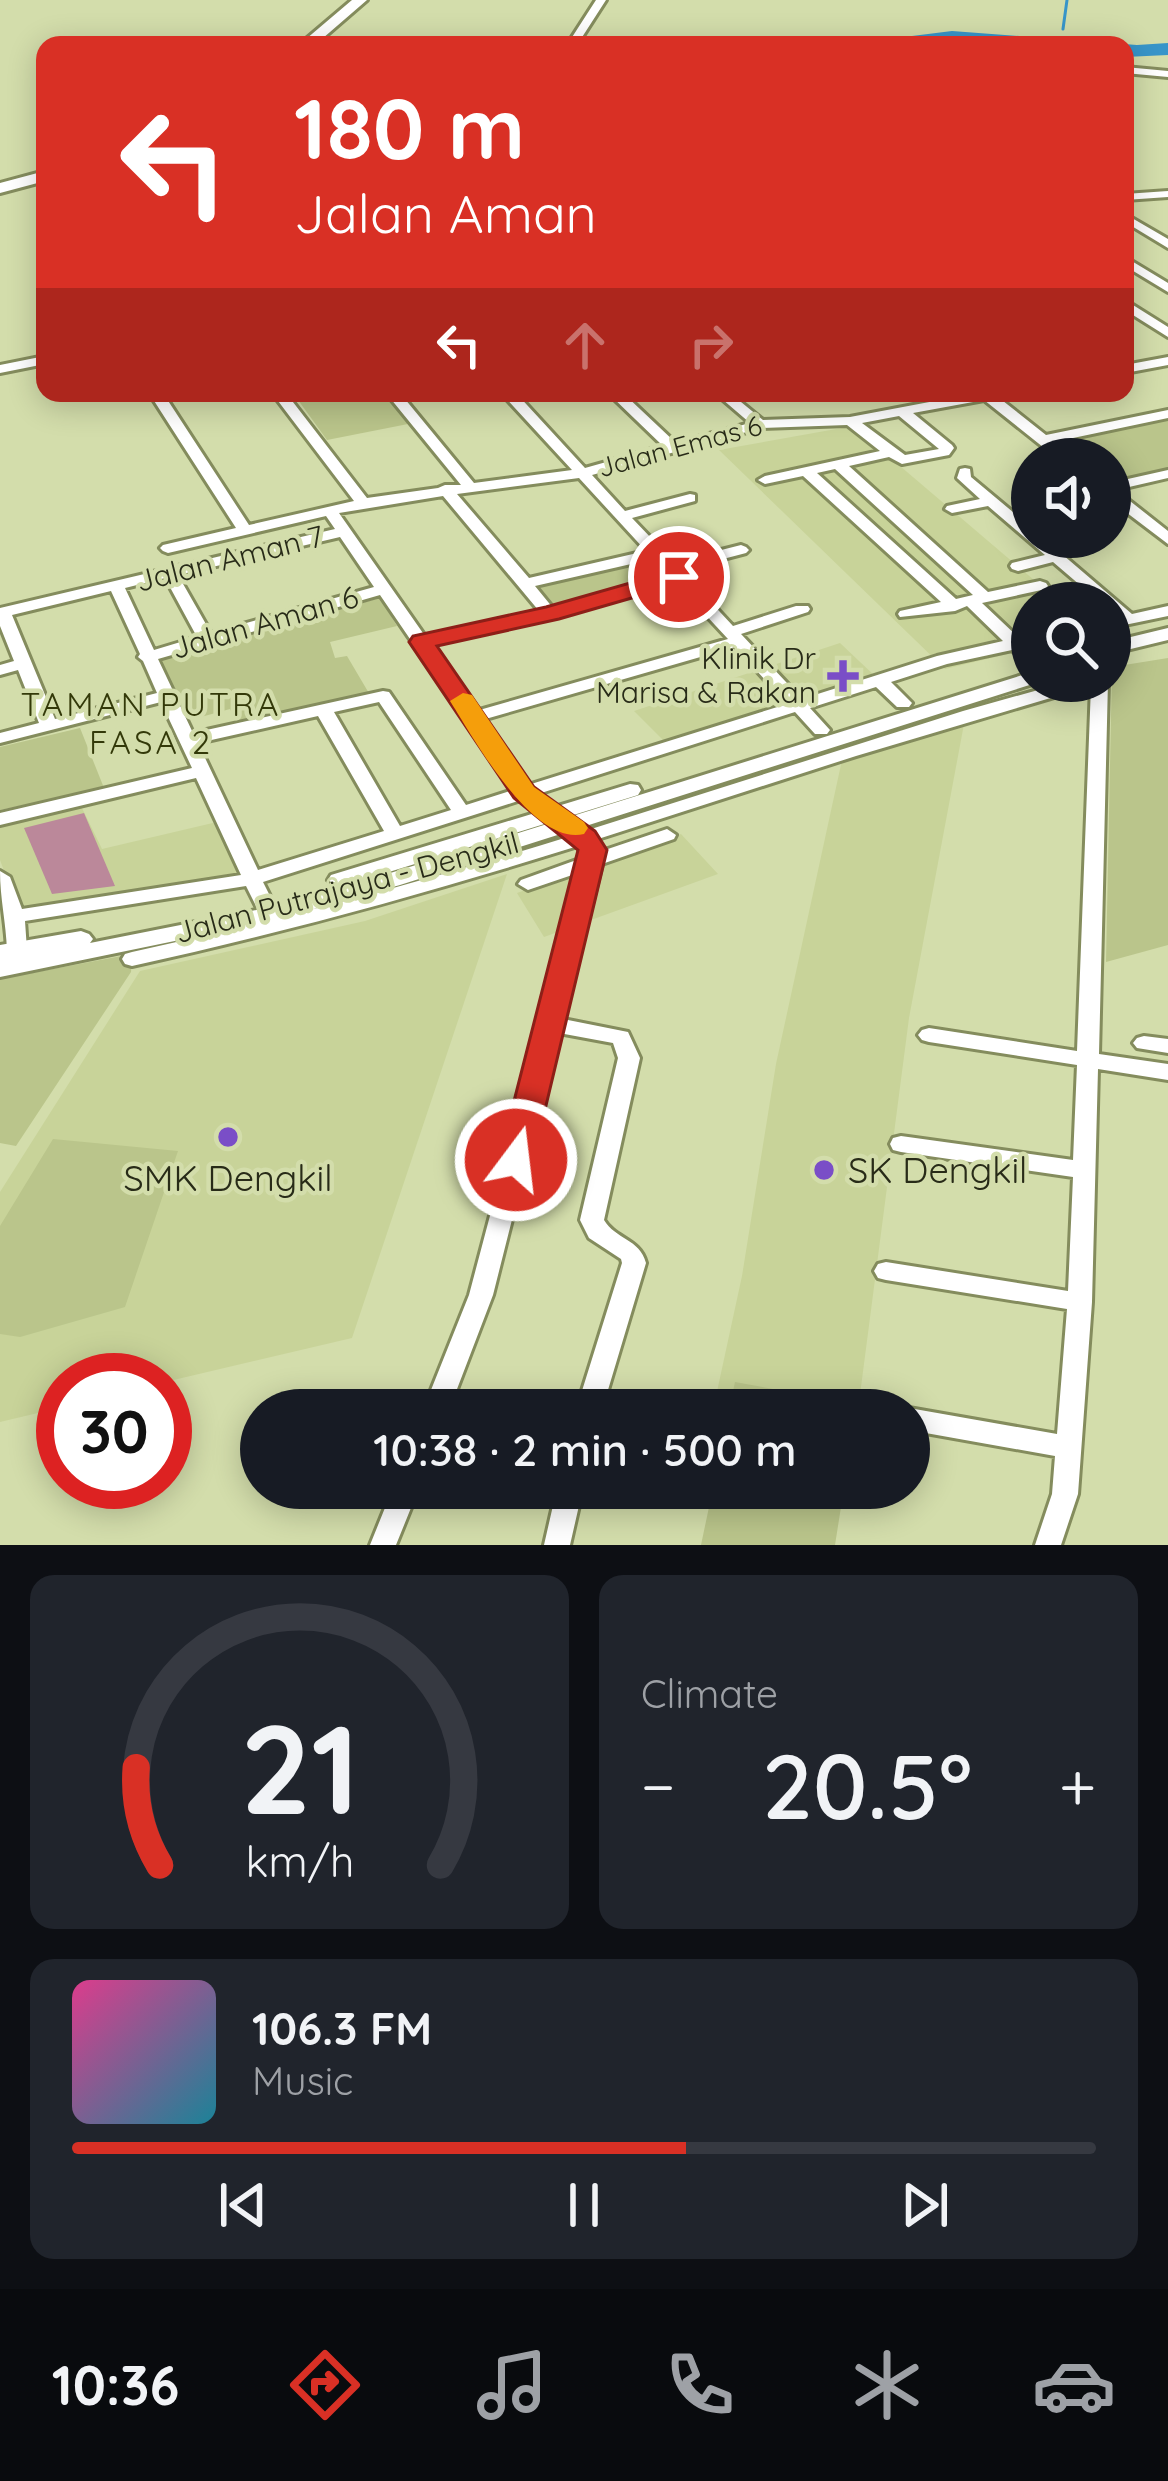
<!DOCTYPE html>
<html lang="en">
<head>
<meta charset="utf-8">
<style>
	:root { --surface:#171b24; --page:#20242c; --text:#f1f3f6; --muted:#9ea1a6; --line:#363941; --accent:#d93025 }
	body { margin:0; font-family:Quicksand,sans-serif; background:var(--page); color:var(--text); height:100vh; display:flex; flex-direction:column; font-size:45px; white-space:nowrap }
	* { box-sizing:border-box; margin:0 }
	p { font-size:39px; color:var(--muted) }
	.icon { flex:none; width:66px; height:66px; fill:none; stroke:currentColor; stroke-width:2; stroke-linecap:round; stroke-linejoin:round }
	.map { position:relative; height:1545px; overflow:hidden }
	.side { display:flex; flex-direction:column; gap:30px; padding:30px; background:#0d0f14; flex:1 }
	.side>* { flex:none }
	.banner { position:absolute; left:36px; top:36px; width:1098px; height:366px; border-radius:24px; box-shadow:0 6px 30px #0003; background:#d93025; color:#fff; overflow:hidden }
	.controls { position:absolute; left:1011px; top:438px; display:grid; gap:24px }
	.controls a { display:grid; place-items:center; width:120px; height:120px; border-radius:50%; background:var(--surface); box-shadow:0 6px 30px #0003; font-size:60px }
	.speed { position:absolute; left:36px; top:1353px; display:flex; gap:24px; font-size:60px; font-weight:700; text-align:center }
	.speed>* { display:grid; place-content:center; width:156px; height:156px; border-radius:50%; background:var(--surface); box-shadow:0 6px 30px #0003; line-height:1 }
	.speed .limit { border:18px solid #d22; background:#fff; color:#111 }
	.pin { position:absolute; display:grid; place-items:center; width:102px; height:102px; color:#fff; margin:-51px; border:6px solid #fff; border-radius:50%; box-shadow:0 3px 12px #0007 }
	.me { position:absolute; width:132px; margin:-66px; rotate:15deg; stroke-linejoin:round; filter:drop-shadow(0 0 9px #0008) }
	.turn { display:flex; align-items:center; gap:42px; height:252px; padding:0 60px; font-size:54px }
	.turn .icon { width:156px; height:156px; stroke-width:2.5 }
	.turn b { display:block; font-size:84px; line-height:102px }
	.lanes { display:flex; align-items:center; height:114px; padding:0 60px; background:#0003; justify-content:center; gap:60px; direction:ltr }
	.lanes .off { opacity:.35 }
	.big { font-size:90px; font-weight:600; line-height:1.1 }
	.side .tile { flex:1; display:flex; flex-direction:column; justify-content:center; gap:18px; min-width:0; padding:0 42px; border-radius:24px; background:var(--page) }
	.side .dial { align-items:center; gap:0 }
	.dial svg { height:312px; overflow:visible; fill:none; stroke:var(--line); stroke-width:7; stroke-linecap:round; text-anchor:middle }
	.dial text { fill:var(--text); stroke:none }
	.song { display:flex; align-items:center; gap:36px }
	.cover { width:144px; height:144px; border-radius:18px; background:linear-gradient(135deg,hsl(330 70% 55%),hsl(190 70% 35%)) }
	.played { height:12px; border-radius:6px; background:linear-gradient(90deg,var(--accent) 60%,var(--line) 60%) }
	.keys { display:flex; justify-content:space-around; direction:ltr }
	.heat { display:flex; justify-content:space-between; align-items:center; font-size:66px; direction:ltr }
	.side .tiles { flex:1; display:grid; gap:30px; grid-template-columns:1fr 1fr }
	.tile:last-child { grid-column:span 2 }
	.trip { position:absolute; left:240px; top:1389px; width:690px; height:120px; border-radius:60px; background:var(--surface); box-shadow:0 6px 30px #0003; font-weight:600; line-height:120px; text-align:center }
	.menu { display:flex; height:192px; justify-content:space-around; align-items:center; background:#090b0e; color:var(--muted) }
	.menu .icon { width:84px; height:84px }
	.menu .active { color:var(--accent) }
	.menu b { font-size:54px; color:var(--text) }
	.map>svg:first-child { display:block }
</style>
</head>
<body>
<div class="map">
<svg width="1168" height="1545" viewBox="0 0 1168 1545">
	<rect width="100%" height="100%" fill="#d3ddab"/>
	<path fill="#c8d399" d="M853,426L1061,603H1032V648L945,669L719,450Z
		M840,643L877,678L667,744L634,711Z
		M964,724L909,1018L858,1410H713L742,1276L776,1064L842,760Z
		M80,804L102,849L217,822L244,877L19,911L0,860V824Z
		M681,834L718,874L544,937L517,893Z
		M507,874L352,1338L165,1382L63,1380V1407L0,1422V1192L140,971L365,921Z"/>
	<path fill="#bac58b" d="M293,393H385L408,424L327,440Z
		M1168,419V470L1110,481V459H1078L1056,441Z
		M653,560L669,577L553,609L534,587Z
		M380,598L397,626L330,642L335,658L347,656L370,695L238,725L230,709L190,720L159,659Z
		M1168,658V945L1106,962L1112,667Z
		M80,728L104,788L0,810V747Z
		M132,954L131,972L16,1146L0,1143V979Z
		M53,1139L178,1151L125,1307L20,1337L0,1334V1226Z
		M735,1382L856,1404L855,1410H729Z
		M713,1488H844L835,1545H701Z"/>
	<path fill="#3795c9" d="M952,31L1137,45L1168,43V55L1125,57V45H840Z"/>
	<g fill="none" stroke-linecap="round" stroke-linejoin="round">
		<path stroke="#3795c9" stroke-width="3" d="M1063,29L1067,0"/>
	</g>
	<path fill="#bb889a" d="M84,813L115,886L52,894L24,828Z"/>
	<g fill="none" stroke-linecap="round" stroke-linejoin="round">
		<defs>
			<path id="minor" d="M596,0H606L577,45H567Z
				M1125,67L1168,71V77L1125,73Z
				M1168,191V197L1125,200V194Z
				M1125,214L1168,239V248L1125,222Z
				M1125,257L1168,283V292L1125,266Z
				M1125,300L1168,327V337L1125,310Z
				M45,356V364L0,373V365Z
				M1168,357V365L1125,373V365Z
				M149,393H163L249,525L354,501L272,393H286L367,498L438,488L445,485H461L386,393H400L474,483L572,470L501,393H516L585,468L663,446L608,393H623L676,443L750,423L715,393H730L763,420L850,417L977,393H1006L998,397L1046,435L1168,410V418L1054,442L1074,459H1058L984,400L913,413L952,445L954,448L949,455L902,464L889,457L849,466L988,592L1040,581L1046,583L1048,586L1046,589L982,603L1019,638L1032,635V645L1027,646L1032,651V665L1026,664L1012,650L947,664L891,682L912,703L909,707H897L876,687L810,708L830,730L827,734H815L795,712L538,794L588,830L963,711L1070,681H1108L1099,1054L1168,1064V1080L1098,1069L1092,1302L1078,1494L1061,1545H1035L1052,1494L1055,1456L909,1430V1410H904L909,1408L1057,1434L1067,1309L886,1280L878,1278L874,1271L878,1264L886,1262L1068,1291L1073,1177L901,1152L893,1150L890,1144L893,1138L901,1136L1073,1160L1077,1065L929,1042L922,1040L918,1035L922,1030L929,1028L1077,1051L1091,686L856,756L595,840L599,852L667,829L676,835L674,839L602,864L563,1019L628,1032L640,1058L604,1220C615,1239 640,1239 646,1263L602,1410H576L622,1263L621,1259L589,1238L580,1220L618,1058L613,1043L559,1033L493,1295L449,1410H423L469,1295L581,872L528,890L518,884L521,880L582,858L578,846C431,892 283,933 132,966L125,964L122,959L125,954L132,952C281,920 426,881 571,836L521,800L263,882L273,902L270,906H256L246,886L25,921L27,950L24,955H10L7,950C6,923 0,898 0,871L10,877L22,909L241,875L196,778L0,825V813L192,768L161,702L0,743V733L39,723L18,670L0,675V665L14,661L0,626V608L335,529L326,516L168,553L163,551L160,548L163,545L236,528ZM899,416L939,449L905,455L862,423ZM847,425L880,451L765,476L758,480L765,484L803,476L941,602L900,611L898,614L900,617L955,611L967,606L1003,641L937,656L802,699L741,634L808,612L810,609L808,606H796L733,626L681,570L746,553L749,550L746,547L741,545L674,562L632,518L695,501V495L690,494L625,511L592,475L761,428ZM835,469L973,595L956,599L817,473ZM579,478L646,551L529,578L457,494ZM443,496L539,611L425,636L339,513ZM340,537L374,587L211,633L178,575ZM653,559L668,575L553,608L535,586ZM165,578L197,637L154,650L125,588ZM676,583L728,639L476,711L431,645L556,617ZM111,591L140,654L138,657L143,661L157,693L55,719L12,615ZM380,595L513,790L466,805L389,692L383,691L193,733L158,659ZM735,647L787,704L528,785L482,720ZM379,702L451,810L400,826L334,712ZM318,716L384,831L258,870L198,743Z
				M965,468L970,469L971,477L1032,528V537H1042L1132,614L1168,606V616L1110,628V618L1117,617L1110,611V603H1101L1053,562L1018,571L1012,569L1010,566L1012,563L1045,555L988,506L952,513L945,509L947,506L980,499L957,478L960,469Z
				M1168,470V478L1116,490L1168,531V544L1110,500V483Z
				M1144,1036L1168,1039V1053L1137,1048L1133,1043L1137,1038Z
				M393,1488H419L396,1545H370Z
				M557,1488H583L570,1545H544Z"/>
			<path id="major" d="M1168,628V640L1110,654V642Z
				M1032,672V681L1039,682L400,885L267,922L0,977V961L19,957L0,961V945L81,931L89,934L93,939L90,943L266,908L384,875Z
				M630,784L638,785L641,790L638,795L347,885L339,887L328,880L331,875Z"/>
			<path id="highway" d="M352,0H367L315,45H299Z
				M45,171V181L0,193V183Z"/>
		</defs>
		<use href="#minor" stroke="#848c5d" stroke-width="6"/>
		<use href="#major" stroke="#848c5d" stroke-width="6"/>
		<use href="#highway" stroke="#848c5d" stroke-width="6"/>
		<use href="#minor" fill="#fff" fill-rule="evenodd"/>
		<use href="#major" fill="#fff" fill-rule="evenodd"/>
		<use href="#highway" fill="#fff" fill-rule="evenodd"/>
	</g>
	<path fill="#d93025" stroke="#8d1f18" stroke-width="3" d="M679,569L687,572V582L559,619L437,646L534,787L595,831L607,850L533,1160L528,1168L516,1172L504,1168L499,1160L578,850L514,798L409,642L413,636L546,607Z"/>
	<path fill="#f59e0b" d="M463,693L472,695L534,787L584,822L588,828L584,834C533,847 473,737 450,701Z"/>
	<g fill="#7a4ec7" stroke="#d3ddab" stroke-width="4.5">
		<path d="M837 658h12v12h12v12h-12v12h-12v-12h-12v-12h12z"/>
		<circle cx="228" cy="1137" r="12"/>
		<circle cx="824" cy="1170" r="12"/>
	</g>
	<g text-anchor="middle" stroke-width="9" stroke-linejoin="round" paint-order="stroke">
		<g font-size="27" fill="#282b18" stroke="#d3ddab">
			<text transform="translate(680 447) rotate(-15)" y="9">Jalan Emas 6</text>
		</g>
		<g font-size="30" fill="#282b18" stroke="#d3ddab">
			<text transform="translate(230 559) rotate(-14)" y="10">Jalan Aman 7</text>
			<text transform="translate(265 623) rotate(-16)" y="10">Jalan Aman 6</text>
			<text transform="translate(347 888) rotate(-15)" y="10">Jalan Putrajaya - Dengkil</text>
		</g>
		<g font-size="30" fill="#282b18" stroke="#d3ddab" text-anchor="end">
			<text x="816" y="669">Klinik Dr<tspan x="816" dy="34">Marisa &amp; Rakan</tspan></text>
		</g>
		<g font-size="33" letter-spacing="3" fill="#333909" stroke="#d3ddab">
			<text x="151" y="716">TAMAN PUTRA<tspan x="151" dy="38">FASA 2</tspan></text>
		</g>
		<g font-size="36" fill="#282b18" stroke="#d3ddab" text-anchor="start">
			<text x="848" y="1183">SK Dengkil</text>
			<text x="228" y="1191" text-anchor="middle">SMK Dengkil</text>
		</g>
	</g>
</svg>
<div class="controls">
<a><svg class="icon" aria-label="sound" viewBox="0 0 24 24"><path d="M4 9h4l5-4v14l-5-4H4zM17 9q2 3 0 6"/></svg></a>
<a><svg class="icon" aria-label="search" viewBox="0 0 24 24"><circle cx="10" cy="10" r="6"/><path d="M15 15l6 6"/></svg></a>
</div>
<div class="speed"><div class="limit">30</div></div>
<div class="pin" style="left:679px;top:577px;background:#d93025"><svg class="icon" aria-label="arrive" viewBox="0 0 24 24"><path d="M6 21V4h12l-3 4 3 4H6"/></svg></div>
<svg class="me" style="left:516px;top:1160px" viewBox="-20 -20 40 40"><circle r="17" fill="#d93025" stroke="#fff" stroke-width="3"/><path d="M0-11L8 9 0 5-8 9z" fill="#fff"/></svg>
<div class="trip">10:38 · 2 min · 500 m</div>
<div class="banner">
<div class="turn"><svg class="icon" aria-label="left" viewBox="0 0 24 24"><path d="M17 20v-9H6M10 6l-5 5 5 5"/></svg><div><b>180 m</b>Jalan Aman</div></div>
<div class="lanes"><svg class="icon" aria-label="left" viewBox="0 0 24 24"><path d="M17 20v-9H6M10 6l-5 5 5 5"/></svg><svg class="icon off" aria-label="ahead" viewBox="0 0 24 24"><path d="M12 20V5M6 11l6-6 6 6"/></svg><svg class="icon off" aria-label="right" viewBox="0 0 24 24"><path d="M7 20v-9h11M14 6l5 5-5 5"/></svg></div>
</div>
</div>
<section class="side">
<div class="tiles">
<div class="tile dial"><svg viewBox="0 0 100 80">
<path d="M14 69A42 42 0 1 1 86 69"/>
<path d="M14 69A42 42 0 0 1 8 44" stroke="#d93025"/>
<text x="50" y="56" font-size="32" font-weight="700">21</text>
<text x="50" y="72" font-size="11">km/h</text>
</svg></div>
<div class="tile"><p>Climate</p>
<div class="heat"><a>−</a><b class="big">20.5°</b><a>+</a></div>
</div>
<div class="tile">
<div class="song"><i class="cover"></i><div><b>106.3 FM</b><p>Music</p></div></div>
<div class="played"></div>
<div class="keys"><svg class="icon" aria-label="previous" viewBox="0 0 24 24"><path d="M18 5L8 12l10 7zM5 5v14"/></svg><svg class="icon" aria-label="pause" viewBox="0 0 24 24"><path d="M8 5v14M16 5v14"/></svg><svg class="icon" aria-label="next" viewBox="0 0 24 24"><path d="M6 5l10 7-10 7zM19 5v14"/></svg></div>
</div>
</div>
</section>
<nav class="menu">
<b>10:36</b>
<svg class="icon active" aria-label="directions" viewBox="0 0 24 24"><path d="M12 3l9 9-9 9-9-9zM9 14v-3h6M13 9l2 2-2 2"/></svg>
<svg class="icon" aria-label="music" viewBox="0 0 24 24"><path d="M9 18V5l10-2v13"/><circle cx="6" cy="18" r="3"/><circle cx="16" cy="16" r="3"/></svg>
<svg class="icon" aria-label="phone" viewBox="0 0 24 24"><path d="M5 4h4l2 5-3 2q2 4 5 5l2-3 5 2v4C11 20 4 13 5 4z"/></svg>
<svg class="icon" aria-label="climate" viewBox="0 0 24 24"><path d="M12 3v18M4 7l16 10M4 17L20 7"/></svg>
<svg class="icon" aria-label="car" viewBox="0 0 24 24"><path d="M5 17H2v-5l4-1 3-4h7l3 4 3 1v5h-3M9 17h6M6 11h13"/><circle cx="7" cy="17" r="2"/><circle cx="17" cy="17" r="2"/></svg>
</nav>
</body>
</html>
